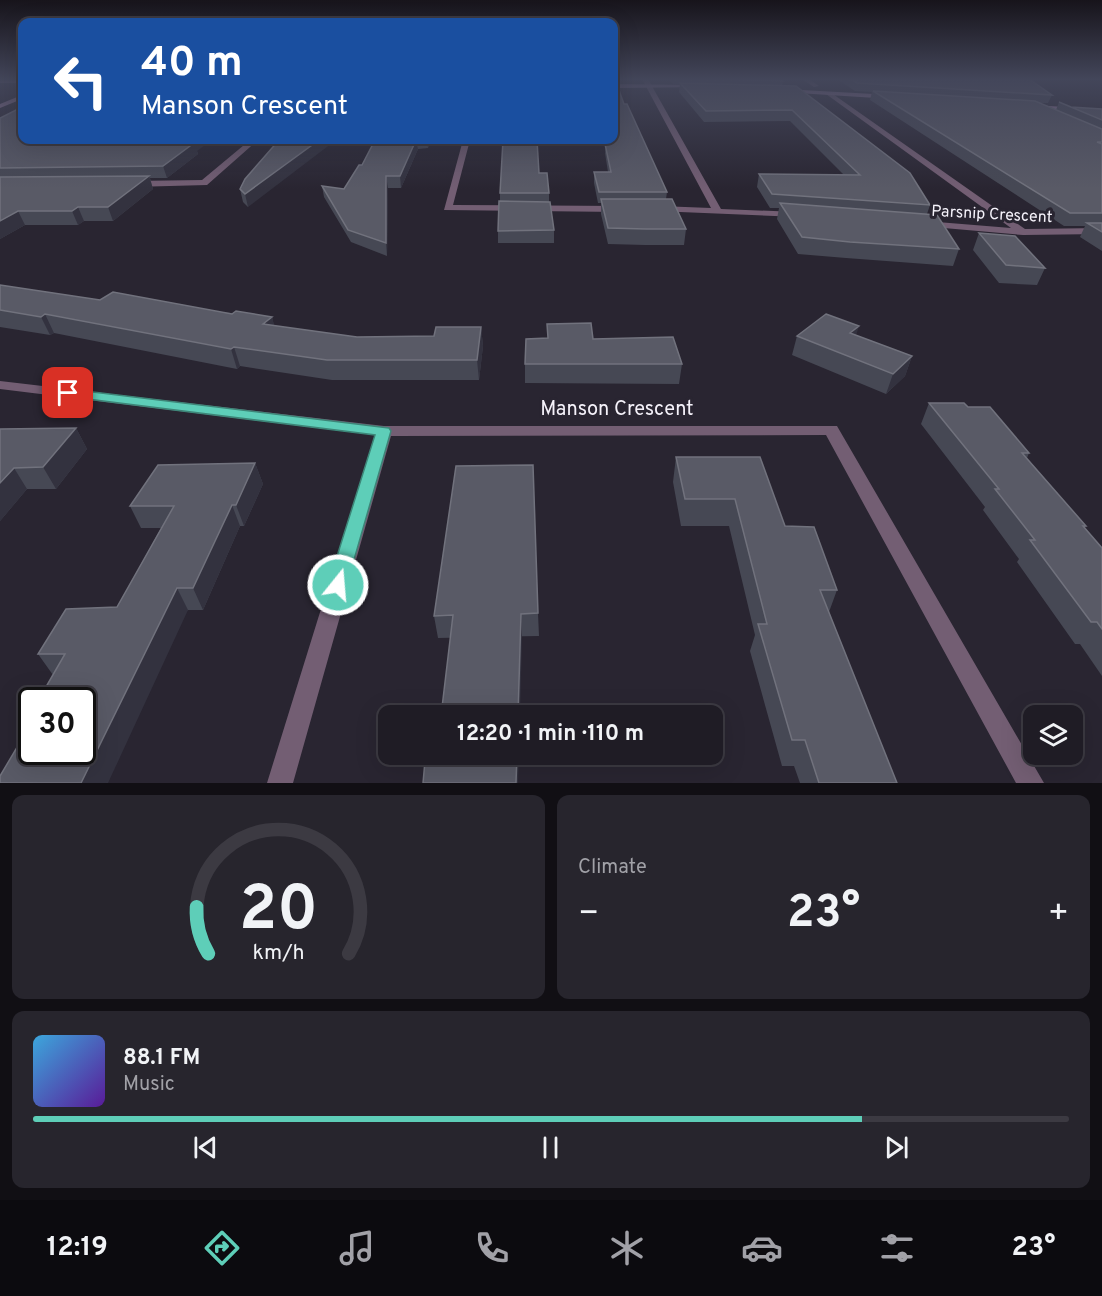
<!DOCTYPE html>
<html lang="en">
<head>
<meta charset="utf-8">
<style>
	:root { --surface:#1f1c25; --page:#27252d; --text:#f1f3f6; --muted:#a1a1a7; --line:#3c3a42; --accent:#5eceb8 }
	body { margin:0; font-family:Overpass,sans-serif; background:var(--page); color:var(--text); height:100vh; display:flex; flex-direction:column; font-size:22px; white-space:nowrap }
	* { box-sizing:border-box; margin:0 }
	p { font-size:20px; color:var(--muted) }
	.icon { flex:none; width:33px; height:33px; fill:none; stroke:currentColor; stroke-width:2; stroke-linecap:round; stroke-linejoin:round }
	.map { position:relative; height:783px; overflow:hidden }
	.drawer { display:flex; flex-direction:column; gap:12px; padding:12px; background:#110f14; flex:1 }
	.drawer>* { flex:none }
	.hud { position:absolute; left:18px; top:18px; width:600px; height:126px; border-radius:12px; box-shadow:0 6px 24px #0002,0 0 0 2px var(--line); background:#1a4fa0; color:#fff; overflow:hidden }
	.tools { position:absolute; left:1023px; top:705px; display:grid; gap:12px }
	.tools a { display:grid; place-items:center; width:60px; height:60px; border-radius:12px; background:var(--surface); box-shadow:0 6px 24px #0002,0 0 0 2px var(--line); font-size:30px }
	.speed { position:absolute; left:18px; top:687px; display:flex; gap:12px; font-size:30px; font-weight:700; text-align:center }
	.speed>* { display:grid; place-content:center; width:78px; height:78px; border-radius:50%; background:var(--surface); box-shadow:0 6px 24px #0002,0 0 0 2px var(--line); line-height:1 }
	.speed .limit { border:3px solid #111; border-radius:9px; background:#fff; color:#111 }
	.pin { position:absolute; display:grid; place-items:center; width:51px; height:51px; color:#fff; margin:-26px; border-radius:12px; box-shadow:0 3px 9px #0006 }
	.me { position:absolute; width:66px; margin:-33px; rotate:17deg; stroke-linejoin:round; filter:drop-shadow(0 0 4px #0008) }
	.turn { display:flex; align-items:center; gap:21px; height:126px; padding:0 24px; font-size:27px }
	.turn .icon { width:78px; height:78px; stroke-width:2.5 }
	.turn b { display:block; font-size:42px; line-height:51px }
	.big { font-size:45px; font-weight:700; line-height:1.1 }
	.drawer .tile { flex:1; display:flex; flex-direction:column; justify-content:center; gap:9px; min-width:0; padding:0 21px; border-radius:12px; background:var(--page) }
	.drawer .dial { align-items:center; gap:0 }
	.dial svg { height:156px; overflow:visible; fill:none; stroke:var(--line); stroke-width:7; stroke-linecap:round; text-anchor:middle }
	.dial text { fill:var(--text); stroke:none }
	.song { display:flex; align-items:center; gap:18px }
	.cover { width:72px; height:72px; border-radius:9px; background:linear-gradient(135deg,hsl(200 70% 55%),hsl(270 70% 35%)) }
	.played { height:6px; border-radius:3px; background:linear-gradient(90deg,var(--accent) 80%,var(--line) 80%) }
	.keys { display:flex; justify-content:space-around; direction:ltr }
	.heat { display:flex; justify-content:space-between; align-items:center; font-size:33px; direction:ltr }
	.drawer .tiles { flex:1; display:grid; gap:12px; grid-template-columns:1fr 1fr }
	.tile:last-child { grid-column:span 2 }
	.trip { position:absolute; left:378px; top:705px; width:345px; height:60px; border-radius:12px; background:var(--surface); box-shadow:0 6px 24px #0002,0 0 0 2px var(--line); font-weight:700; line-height:60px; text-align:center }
	.tab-bar { display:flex; height:96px; justify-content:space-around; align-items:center; background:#0c0b0f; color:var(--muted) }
	.tab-bar .icon { width:42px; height:42px }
	.tab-bar .current { color:var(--accent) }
	.tab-bar b { font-size:27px; color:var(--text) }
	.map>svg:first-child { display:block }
</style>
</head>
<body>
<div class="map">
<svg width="1102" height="783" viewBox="0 0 1102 783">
	<rect width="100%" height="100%" fill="#292531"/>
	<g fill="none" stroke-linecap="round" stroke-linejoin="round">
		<path fill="#735e73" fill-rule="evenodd" d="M642,79H648L721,209L797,212L800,213V217L656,211V207L659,206L711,208Z
			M802,79H809L819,86L814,87Z
			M826,92H830L1025,229L1102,228V234L1023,235L921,226V222L925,221L1011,228L826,94Z
			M250,140H258L207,185L132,187L128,184L132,181L202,180Z
			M463,140H470L453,205L620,206L625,209L620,212L444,210Z
			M0,381L384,426H837L1044,783H1016L826,435L391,436L293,783H267L375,435L0,389Z"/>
		<path fill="#9d7c9f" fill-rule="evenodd" d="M0,79H22V83H0Z
			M614,84L700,85L703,87L614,88Z
			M784,89L892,95L895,97L892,99L782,92Z
			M22,95V99L0,108V104Z
			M1031,105L1102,109V113L1033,108Z"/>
	</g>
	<path fill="#464854" d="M669,79H781L783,81L782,86L930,205L927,214L959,249L953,266L846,258L798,254L777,219L779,208H770L757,187L759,174L844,175L790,121L704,122L679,92L680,84H673Z
		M837,79H1029L1052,95L1048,103H1040L1056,110L1059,102L1071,107L1102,109V251L1080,237L1085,226H1064L870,100L872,92L855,91Z
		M624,104L667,192L666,199L686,229L684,245H645L608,244L601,214V203H598L594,183V172H608L605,153L606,144L605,140H614Z
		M0,118L197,151L198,154L167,178H150L153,189L113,221H84L78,225H25L0,239Z
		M279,140L248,207L243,202L240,189Z
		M375,140H431L428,148L418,149L401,188H388L387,256L351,242L324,197L322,186L344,189L362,165Z
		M539,173L549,193V202L554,230V243H498V231L500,201V193Z
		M979,233L1045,268L1037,285L999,283L973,250Z
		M0,285L100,300L272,317L274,326L357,337L434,336L481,327L483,346L479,380H332L240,366L237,369L54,333L50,335L0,327Z
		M856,335L912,356L905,376L886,394L792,355L797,336Z
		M593,339L682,364L679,384L525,383V364Z
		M929,403L968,407L1029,453L1027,458L1086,526L1085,528L1102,548V676L1080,644H1075L1017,562L1019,559L983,510L985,507L921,424Z
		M76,428L87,449L56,489H27L0,521V429Z
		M676,457L785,526L837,590L829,612L897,783H800L794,766H782L750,651L755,635L729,526H681L673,482Z
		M255,463L263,484L244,526H240L203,610H188L82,700H40L39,699L53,675L38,654L117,607L161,528H141L130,506Z
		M538,613L539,636L438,638L434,616Z"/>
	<path fill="#33323f" d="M194,140H212L197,151L198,154L167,178L163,166Z
		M319,140H336L248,207L245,194Z
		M416,140L418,149L401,188L400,176Z
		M427,140H431L428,148Z
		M149,176L153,189L113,221L108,207Z
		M386,176L388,188L387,256L386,243Z
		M78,207L84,221L78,225L72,211Z
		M18,211L25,225L0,239V221Z
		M45,314L54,333L50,335L41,317Z
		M272,317L277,336L263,324Z
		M859,326L853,345L850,333Z
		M481,327L483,346L479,380L477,360Z
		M234,347L240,366L237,369L231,349Z
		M912,356L905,376L886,394L893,374Z
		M76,428L87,449L56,489L43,467Z
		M255,463L263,484L244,526L236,505Z
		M14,468L27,489L0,521V483Z
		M232,505L240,526L203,610L193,588Z
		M177,588L188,610L108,783H81Z
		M521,614L522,636L520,716H518Z
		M517,754H519L518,783H516Z"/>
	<path fill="#595a66" stroke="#71727d" stroke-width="1.5" d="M725,79H781L783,81Z
		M850,79H1029L1052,95L857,83Z
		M614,82H616L624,104H627L667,192H599L594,172H611L605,144H608L607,140H614Z
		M680,83L796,86L910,173L930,205L772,194L759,174L860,175L792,110L706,111Z
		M873,91L1035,101L1102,129V142H1097L1102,144V213H1070Z
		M1059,102L1071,107L1102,109V120Z
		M22,107V140H194L190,143H194L163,166L0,168V118Z
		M279,140H319L245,194L240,189L245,179Z
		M375,140H416L400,176H386V243L348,230L322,186L344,189L359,165H362Z
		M503,140H537L539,173H547L549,193H500Z
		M149,176L108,207H78L72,211H18L0,221V177Z
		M601,199H672L686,229H646L608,228Z
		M499,201L550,202L554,230L498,231Z
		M780,203L937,215L959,249L850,242L802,237Z
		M1087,223H1102V232Z
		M979,233L1015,236L1045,268L1006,265Z
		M0,285L100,300L113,292L232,314L236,311L272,317L263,324L357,337L434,336L436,327H481L477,360H327L234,347L231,349L45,314L41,317L0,310Z
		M826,314L859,326L850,333L912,356L893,374L797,336Z
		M591,323L593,339L673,337L682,364H525L526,339L548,338L547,324Z
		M929,403H964L968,407H990L1029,453H1022L1086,526H1083L1102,548V629L1097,622H1091L1030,540H1035L995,489H999Z
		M76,428L43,467L14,468L0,483V429Z
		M676,457H760L785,526L814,527L837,590H820L897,783H819L805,740H792L758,624H767L735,499H685Z
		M255,463L236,505H232L193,588H177L81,783H0V776L32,722V752H82V700H44L45,699H39L65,654H38L66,609L117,607L174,506H130L158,465Z
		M533,465L538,613L521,614L518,716H441L453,615L434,616L456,466Z
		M437,754H517L516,783H423L425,761H436Z"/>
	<linearGradient id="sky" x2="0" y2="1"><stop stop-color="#17141b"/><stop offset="0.42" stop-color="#43465a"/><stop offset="1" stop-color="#43465a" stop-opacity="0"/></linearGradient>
	<rect width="1102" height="189" fill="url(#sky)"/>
	<path fill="#5eceb8" stroke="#3d8678" stroke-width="1.5" d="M68,389L389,428L391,431L345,591L338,593L331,591L328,585L375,435L63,396V391Z"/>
	<g text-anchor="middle" stroke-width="6" stroke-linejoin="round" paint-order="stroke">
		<g font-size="16" fill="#f5f2fa" stroke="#292531">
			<text transform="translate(992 213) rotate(3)" y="6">Parsnip Crescent</text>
		</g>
		<g font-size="20" fill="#f5f2fa" stroke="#292531">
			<text x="617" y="415">Manson Crescent</text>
		</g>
	</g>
</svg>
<div class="tools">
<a><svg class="icon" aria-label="layers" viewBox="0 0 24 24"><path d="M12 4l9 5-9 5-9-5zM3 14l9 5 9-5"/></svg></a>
</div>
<div class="speed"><div class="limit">30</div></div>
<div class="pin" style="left:68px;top:393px;background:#d93025"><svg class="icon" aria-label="arrive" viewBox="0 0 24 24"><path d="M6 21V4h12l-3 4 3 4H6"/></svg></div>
<svg class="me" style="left:338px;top:585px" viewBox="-20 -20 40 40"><circle r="17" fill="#5eceb8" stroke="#fff" stroke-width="3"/><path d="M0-11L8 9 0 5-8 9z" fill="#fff"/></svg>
<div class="trip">12:20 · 1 min · 110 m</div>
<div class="hud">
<div class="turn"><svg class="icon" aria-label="left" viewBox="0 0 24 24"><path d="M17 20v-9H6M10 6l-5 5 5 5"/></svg><div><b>40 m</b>Manson Crescent</div></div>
</div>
</div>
<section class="drawer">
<div class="tiles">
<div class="tile dial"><svg viewBox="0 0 100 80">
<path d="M14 69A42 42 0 1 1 86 69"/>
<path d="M14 69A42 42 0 0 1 8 45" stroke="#5eceb8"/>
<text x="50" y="56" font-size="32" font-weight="700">20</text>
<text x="50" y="72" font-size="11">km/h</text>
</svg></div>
<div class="tile"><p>Climate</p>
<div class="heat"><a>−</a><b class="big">23°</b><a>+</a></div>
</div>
<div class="tile">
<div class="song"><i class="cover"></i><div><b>88.1 FM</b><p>Music</p></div></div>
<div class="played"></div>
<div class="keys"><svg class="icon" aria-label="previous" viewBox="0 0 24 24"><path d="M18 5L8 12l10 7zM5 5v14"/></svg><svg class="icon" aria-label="pause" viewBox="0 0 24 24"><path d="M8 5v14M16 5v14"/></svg><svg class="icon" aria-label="next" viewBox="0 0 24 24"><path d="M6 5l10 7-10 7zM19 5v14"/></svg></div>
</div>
</div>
</section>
<nav class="tab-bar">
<b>12:19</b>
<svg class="icon current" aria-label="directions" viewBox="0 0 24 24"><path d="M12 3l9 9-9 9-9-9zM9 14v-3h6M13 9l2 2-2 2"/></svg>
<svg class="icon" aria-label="music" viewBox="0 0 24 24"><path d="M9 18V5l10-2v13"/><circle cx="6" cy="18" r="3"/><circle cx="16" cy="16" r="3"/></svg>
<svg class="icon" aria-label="phone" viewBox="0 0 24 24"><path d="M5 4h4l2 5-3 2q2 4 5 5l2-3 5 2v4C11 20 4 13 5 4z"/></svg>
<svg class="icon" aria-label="climate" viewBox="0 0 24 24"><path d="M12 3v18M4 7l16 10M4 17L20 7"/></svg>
<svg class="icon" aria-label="car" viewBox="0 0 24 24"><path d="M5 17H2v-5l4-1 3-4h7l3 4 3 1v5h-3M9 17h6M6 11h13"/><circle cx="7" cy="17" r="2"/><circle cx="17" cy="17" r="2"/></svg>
<svg class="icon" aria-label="filters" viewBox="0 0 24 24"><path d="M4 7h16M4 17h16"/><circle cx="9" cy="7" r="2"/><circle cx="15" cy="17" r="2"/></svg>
<b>23°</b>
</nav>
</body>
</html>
